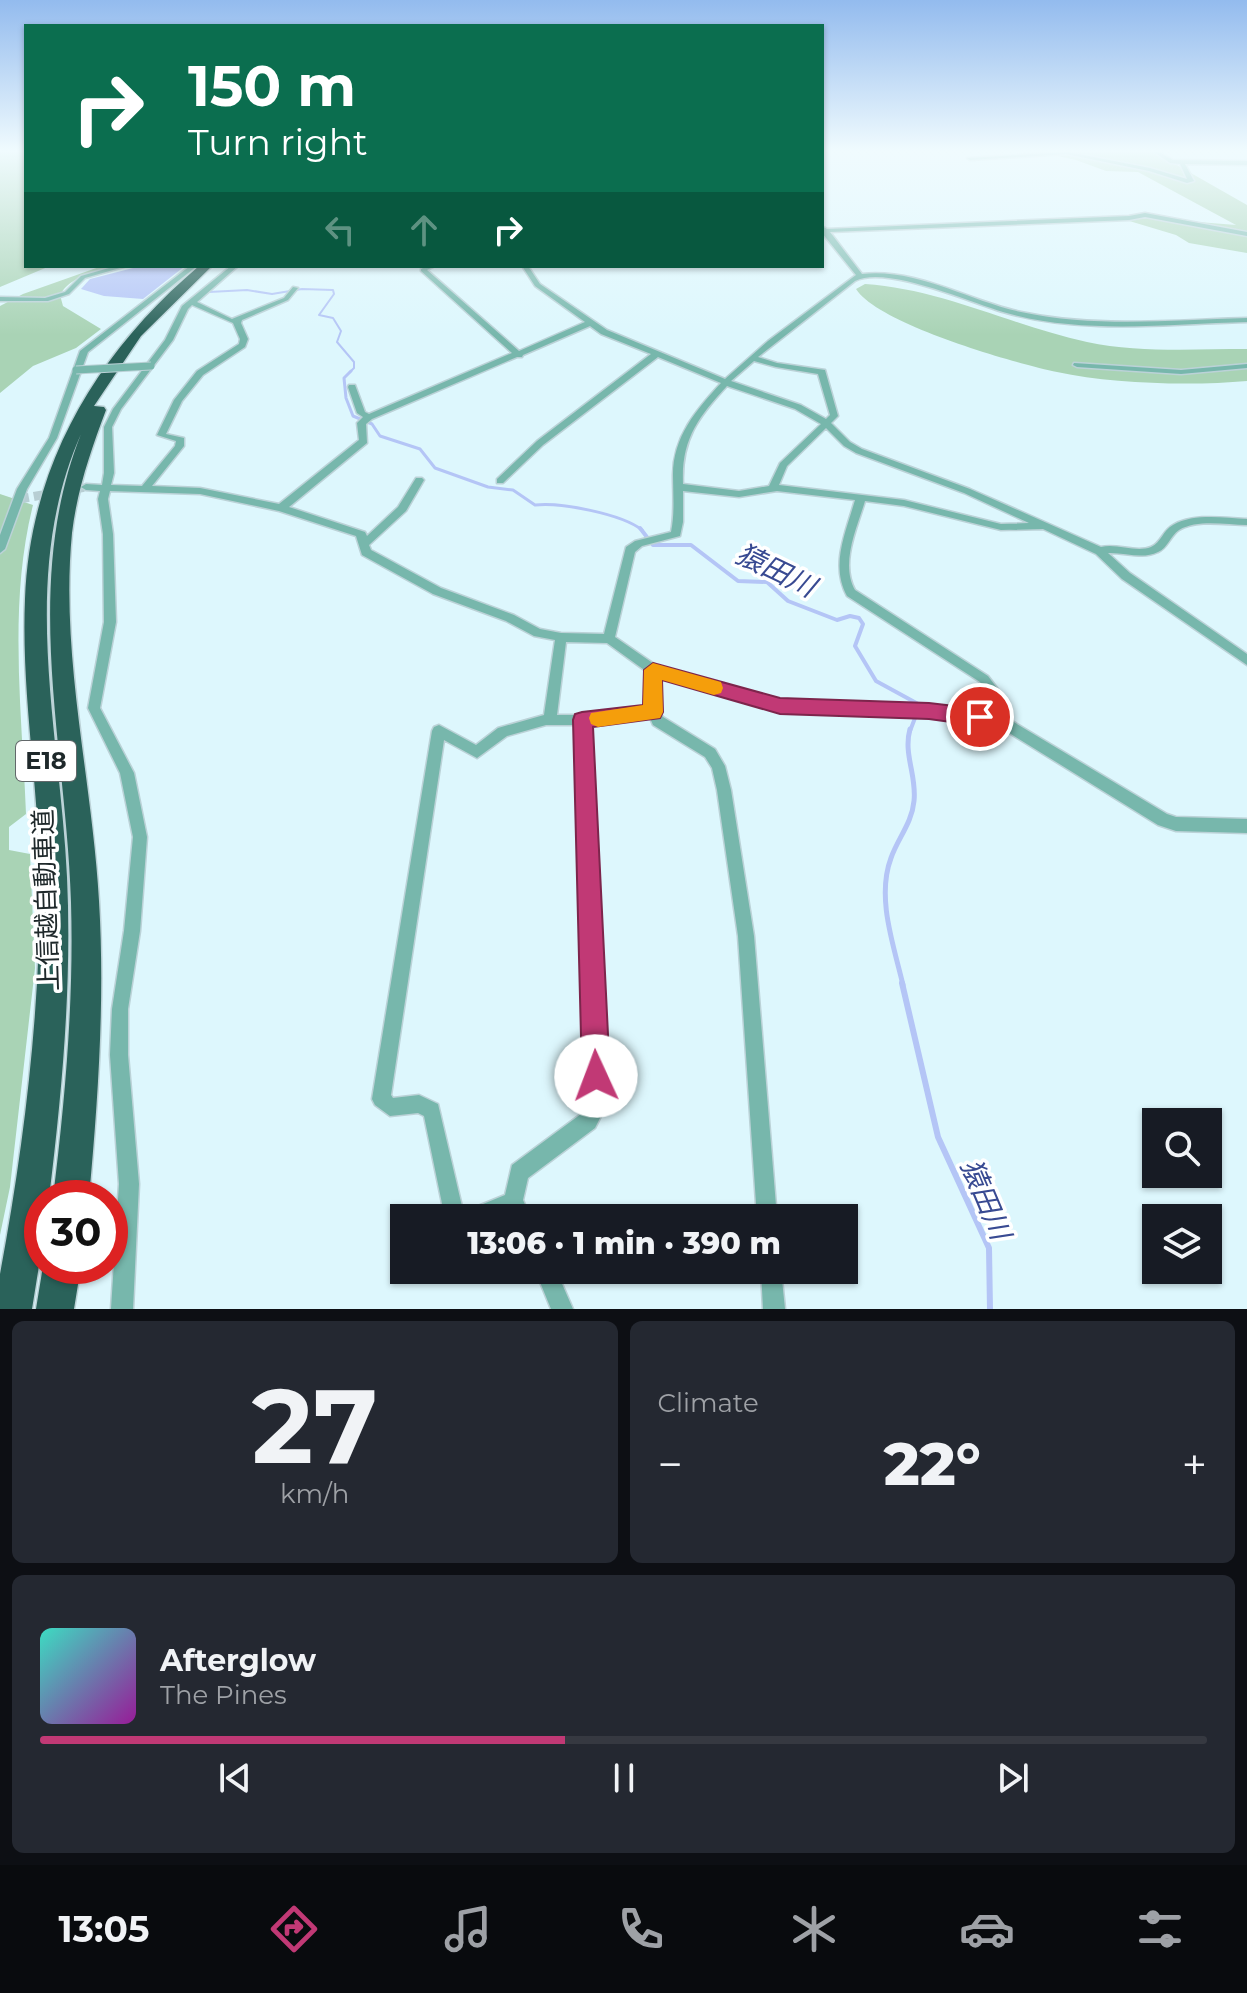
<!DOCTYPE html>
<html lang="en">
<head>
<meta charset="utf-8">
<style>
	:root { --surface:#171b24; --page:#242831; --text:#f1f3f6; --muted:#9ea1a6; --line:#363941; --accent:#c13975 }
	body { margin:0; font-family:Montserrat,"Noto Sans JP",sans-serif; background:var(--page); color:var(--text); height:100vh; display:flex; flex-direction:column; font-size:30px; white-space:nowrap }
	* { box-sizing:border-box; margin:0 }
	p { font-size:26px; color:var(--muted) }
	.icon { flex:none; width:44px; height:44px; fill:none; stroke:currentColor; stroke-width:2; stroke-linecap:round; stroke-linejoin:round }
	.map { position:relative; height:1309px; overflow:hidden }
	.panel { display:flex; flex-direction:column; gap:12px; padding:12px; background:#0d0f14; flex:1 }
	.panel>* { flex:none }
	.hud { position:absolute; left:24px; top:24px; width:800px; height:244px; border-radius:0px; box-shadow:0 2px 6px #0004; background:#0b6e4f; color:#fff; overflow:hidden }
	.controls { position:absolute; left:1142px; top:1108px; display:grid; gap:16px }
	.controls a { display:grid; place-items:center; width:80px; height:80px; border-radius:0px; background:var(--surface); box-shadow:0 2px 6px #0004; font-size:40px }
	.speed { position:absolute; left:24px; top:1180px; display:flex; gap:16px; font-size:40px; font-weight:700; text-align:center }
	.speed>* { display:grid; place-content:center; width:104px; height:104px; border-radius:50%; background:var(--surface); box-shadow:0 2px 6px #0004; line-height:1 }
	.speed .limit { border:12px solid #d22; background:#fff; color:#111 }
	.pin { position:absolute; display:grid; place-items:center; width:68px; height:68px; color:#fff; margin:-34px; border:4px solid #fff; border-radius:50%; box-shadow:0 2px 8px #0007 }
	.me { position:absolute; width:88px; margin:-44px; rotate:358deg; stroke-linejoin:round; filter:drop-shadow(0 0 6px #0008) }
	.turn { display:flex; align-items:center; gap:28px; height:168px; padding:0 32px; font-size:36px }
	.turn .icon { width:104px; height:104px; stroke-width:2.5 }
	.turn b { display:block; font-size:56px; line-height:68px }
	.lanes { display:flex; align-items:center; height:76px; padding:0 32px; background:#0003; justify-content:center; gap:40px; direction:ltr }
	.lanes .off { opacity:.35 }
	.big { font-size:60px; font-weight:800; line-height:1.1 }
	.panel .card { flex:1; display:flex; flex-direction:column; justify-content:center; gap:12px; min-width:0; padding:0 28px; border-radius:12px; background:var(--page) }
	.panel .dial { align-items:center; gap:0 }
	.dial b { font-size:104px; line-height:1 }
	.song { display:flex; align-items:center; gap:24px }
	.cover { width:96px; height:96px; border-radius:12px; background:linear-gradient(135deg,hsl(170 70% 55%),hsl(300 70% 35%)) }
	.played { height:8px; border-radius:4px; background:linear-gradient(90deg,var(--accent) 45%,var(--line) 45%) }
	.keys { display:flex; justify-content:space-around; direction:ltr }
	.heat { display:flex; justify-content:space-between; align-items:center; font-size:44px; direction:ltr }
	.panel .tiles { flex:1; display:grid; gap:12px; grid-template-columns:1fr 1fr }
	.card:last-child { grid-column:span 2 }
	.trip { position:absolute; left:390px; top:1204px; width:468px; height:80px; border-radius:0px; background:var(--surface); box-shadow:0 2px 6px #0004; font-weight:800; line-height:80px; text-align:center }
	.tabs { display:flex; height:128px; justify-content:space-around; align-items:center; background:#090b0e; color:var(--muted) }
	.tabs .icon { width:56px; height:56px }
	.tabs .on { color:var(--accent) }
	.tabs b { font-size:36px; color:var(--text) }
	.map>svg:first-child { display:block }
</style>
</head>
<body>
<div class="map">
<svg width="1247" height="1309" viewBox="0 0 1247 1309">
	<rect width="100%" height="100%" fill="#ddf7fd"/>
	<path fill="#a9d3b5" d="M0,152H26V266H50L0,287Z
		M1154,152L1247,205V253L1189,243L1176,235L1126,220L1148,218L1236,225L1138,172L1106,171L1076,160L1044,153Z
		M102,266H111C92,273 70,277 60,295L63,306L101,329L76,348L33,366L0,393V306L23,294Z
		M865,284C942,289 1013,326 1087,342C1139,353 1194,349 1247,349V381C1192,386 1112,384 1057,372C1014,363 878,324 856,289Z
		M0,494L33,505C8,604 22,712 26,814L9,827V850L30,854L35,968L10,1187L0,1235Z"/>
	<path fill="#b4c5f6" d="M141,266H185L143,299L104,296L81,289L90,279Z"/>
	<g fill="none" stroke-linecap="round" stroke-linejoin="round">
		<path stroke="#b4c5f6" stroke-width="2" d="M209,292L247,290L272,294L302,289L333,290L334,294L319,315L333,318L341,331L337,342L354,362V368L349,373"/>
		<path stroke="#b4c5f6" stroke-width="3" d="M351,371L344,378L346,398L353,416L372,424L380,436L420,449L435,468L488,487L513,490L535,505C560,502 622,514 642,530"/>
		<path stroke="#b4c5f6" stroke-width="4" d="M640,528L653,545H691L738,581L767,582L788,601L837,620L850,616L859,618L863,624L855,646L876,681L920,705L910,731"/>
		<path stroke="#b4c5f6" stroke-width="5" d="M903,985C894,946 876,898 891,858C898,838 912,823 914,801C917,776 903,754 910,729"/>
		<path stroke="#b4c5f6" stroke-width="6" d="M902,983L938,1137L989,1248L990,1309"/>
		<path stroke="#b7ced3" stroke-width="9" stroke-dasharray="9 5" stroke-linecap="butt" d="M20,499L86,487"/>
		<defs>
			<path id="minor" d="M1068,152L1150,168L1187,179L1180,164L1170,163L1154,152H1159L1173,160L1247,161V165L1185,164L1194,181L1187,183L1149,171L1066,154L970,160L967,158Z
				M1145,213L1247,232V236L1145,217L1129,220L830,232L862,274C917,268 969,301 1021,312C1095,328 1172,320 1247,318V322C1167,324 1081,335 1003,312C969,302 886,265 855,281L758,357L777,363L825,370L838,416L831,423L850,442L862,449L970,489L1101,547C1117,543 1136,553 1151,547C1161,543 1163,530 1173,525C1194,513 1223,518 1247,519V525C1226,525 1198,519 1179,530C1170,536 1168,548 1158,552C1142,560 1124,552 1108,553L1130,573L1247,654V665L1122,579L1096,554L1043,529L1001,530L904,506L865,501C857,528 840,563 855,590L988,676L1000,692L1007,718L1167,814L1176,817L1247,819V833L1176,831L1158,825L998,726L929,716L780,711L659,677V712L663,717L715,749L725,766L731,790L754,936L777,1218H757L738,936L717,790L712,768L705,757L653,725L650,718L589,725L606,1106L595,1128L528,1178L523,1200L531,1218H511L508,1213L496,1218H445L424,1116L418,1113L390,1116L375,1105L372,1099L432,731L434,727L439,725L476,745L498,728L544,715L555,640L534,636L506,621L433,594L362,555L356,536L279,511L200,494L110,491L108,499L113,534L116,622L100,708L134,773L147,837L140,931L128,1009V1055L139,1184L133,1309H111L119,1184L110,1055L112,1009L124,931L133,837L120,773L88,708L104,622L103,534L98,499L100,491L86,490L81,487L86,484L102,485L104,473V427L113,409L165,340L182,306L231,266H238L197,302L232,319L284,298L293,287L298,288L288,300L242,320L241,323L248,339L245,347L203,375L182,401L166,434L184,438V446L152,486L200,488L279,504L359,440L357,423L363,417L357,413L348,387L349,385H355L365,412L369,414L512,353L421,271V269L427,266H435L427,270L519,351L585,322L535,286L522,266H528L540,284L607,330L725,379L768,341L856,275L822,233V226L827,229L1129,216ZM192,305L233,323L240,339L239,344L197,371L174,400L157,435L176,441L175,446L142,486L111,485L114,473L112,427L121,409L173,340L188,309ZM590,326L601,334L651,354L537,441L497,479V483H503L543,445L658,357L721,383C696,410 673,437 673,475C673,494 675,513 671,532L635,541L626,547L604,634L561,633L540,629L514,615L441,588L371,550L369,545L406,511L424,480L422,478H416L398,507L367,536L365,532L289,507L367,443L366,424L372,419L517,357H522L523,355ZM754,361L776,367L818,374L830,415L826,419L801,405L731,381ZM727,386L795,409L821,424L780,463L769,486L739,491L683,484C681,440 698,417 727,386ZM826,428L844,446L856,453L964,493L1029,523L1001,524L904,500L779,485L787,466ZM683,491L739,497L777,491L855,500C846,532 830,565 847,596L980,682L988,694L993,714L929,706L780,701L657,666L615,637L635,552L642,546L680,536L683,522ZM566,642L607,643L647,672V707L582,715H557ZM546,725H576L588,1104L581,1114L512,1165L505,1195L466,1211L464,1215L438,1104L419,1095L393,1098L391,1095L444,740L477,758L507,736Z
				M116,266H127L85,278L69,294L48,301H0V297L45,298L65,292L81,276Z
				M190,266H197L88,352L57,438L27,489L5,549L0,553V535L17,489L49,438L80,351Z
				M1074,363L1181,370L1247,364V368L1181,374L1077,367L1073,365Z
				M535,1270H556L573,1309H551Z
				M761,1270H781L785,1309H763Z"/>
			<path id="motorway" d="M199,266H212L141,336L94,406L104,407L106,410C91,450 77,490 72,533C60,656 92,778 99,901C105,1000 98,1099 89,1198H53C65,1100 74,1001 71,902C66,745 21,586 81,434C18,576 60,729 67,877C72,984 62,1092 49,1198H42V1247L32,1309H0V1274C24,1146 40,1014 40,883C39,788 21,694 25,599C30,463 98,352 199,266Z
				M43,1266H81L74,1309H36Z"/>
		</defs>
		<use href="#minor" stroke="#bbd2d7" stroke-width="3"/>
		<use href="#motorway" stroke="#bbd2d7" stroke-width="3"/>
		<use href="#minor" fill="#77b7ac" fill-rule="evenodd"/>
		<use href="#motorway" fill="#2a625a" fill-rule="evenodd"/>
		<defs>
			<path id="minor-bridge" d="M76,370L151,366"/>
		</defs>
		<use href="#minor-bridge" stroke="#bbd2d7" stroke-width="9" stroke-linecap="butt"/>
		<use href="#minor-bridge" stroke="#77b7ac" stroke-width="7"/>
	</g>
	<linearGradient id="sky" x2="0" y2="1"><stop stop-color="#93bbee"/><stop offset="0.45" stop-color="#f0fbfe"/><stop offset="1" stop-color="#f0fbfe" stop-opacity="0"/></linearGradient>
	<rect width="1247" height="335" fill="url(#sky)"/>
	<path fill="#c13975" stroke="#7d254c" stroke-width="2" d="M653,663L780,698L929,703L980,709L987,712L989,717L987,723L980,726L929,719L780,714L662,680L663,712L660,718L593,727L610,1076L606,1085L596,1089L586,1085L582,1076L573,720L575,714L582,712L643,705L644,670Z"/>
	<path fill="#f59e0b" d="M653,663L721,682L723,688L721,693L714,695L662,680L663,712L660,718L598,727L591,724L589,718L591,713L643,705L644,670Z"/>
	<g text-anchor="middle" stroke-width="7" stroke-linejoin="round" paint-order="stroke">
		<rect fill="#fff" stroke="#62686a" stroke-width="2" x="16" y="741" width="60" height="40" rx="6"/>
		<g font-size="24" font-weight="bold" fill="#1e282a">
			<text x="46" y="769">E18</text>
		</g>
		<g font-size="26" fill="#1e282a" stroke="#fff">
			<text transform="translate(46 900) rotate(-92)" y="9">上信越自動車道</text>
		</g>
		<g font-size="28" font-style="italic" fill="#384a92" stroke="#fff">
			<text transform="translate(776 570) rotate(26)" y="10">猿田川</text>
			<text transform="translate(986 1199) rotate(67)" y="10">猿田川</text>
		</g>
	</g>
</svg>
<div class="controls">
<a><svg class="icon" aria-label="search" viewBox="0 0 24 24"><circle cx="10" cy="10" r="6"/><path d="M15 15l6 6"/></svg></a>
<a><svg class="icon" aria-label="layers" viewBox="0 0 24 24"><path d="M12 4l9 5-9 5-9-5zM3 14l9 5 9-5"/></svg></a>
</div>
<div class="speed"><div class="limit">30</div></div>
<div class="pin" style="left:980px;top:717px;background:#d93025"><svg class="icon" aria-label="arrive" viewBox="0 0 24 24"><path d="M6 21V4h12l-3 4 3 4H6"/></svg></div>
<svg class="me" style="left:596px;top:1076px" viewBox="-20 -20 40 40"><circle r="19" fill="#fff"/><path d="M0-13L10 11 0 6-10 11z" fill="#c13975"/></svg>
<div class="trip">13:06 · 1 min · 390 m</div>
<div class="hud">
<div class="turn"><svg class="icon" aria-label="right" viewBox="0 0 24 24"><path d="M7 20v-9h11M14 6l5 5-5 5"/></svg><div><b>150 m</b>Turn right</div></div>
<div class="lanes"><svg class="icon off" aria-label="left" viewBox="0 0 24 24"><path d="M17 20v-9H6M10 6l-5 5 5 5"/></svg><svg class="icon off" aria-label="ahead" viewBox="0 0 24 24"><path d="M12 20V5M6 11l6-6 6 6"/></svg><svg class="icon" aria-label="right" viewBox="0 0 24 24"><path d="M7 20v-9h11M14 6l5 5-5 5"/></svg></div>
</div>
</div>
<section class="panel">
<div class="tiles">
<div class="card dial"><b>27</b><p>km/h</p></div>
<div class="card"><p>Climate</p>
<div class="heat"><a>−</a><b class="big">22°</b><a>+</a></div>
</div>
<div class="card">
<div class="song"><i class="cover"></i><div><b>Afterglow</b><p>The Pines</p></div></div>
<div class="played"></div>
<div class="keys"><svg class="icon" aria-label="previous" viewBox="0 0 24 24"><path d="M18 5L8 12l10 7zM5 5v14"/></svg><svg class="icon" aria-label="pause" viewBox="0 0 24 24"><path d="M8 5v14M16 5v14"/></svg><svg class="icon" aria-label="next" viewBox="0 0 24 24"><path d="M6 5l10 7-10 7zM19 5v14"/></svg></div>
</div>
</div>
</section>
<nav class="tabs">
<b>13:05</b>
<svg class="icon on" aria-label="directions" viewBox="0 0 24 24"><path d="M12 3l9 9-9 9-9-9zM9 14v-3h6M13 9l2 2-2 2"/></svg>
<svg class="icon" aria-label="music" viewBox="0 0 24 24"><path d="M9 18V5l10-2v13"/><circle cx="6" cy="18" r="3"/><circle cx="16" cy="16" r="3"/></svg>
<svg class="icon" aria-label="phone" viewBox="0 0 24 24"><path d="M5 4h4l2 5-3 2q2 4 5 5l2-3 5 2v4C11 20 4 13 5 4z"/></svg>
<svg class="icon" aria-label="climate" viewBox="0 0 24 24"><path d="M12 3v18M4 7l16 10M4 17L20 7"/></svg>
<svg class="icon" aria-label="car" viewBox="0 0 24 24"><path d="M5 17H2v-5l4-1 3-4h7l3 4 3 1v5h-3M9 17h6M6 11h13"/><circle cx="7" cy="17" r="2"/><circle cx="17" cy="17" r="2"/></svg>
<svg class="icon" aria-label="filters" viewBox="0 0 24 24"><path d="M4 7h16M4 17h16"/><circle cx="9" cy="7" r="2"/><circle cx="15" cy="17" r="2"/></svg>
</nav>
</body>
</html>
